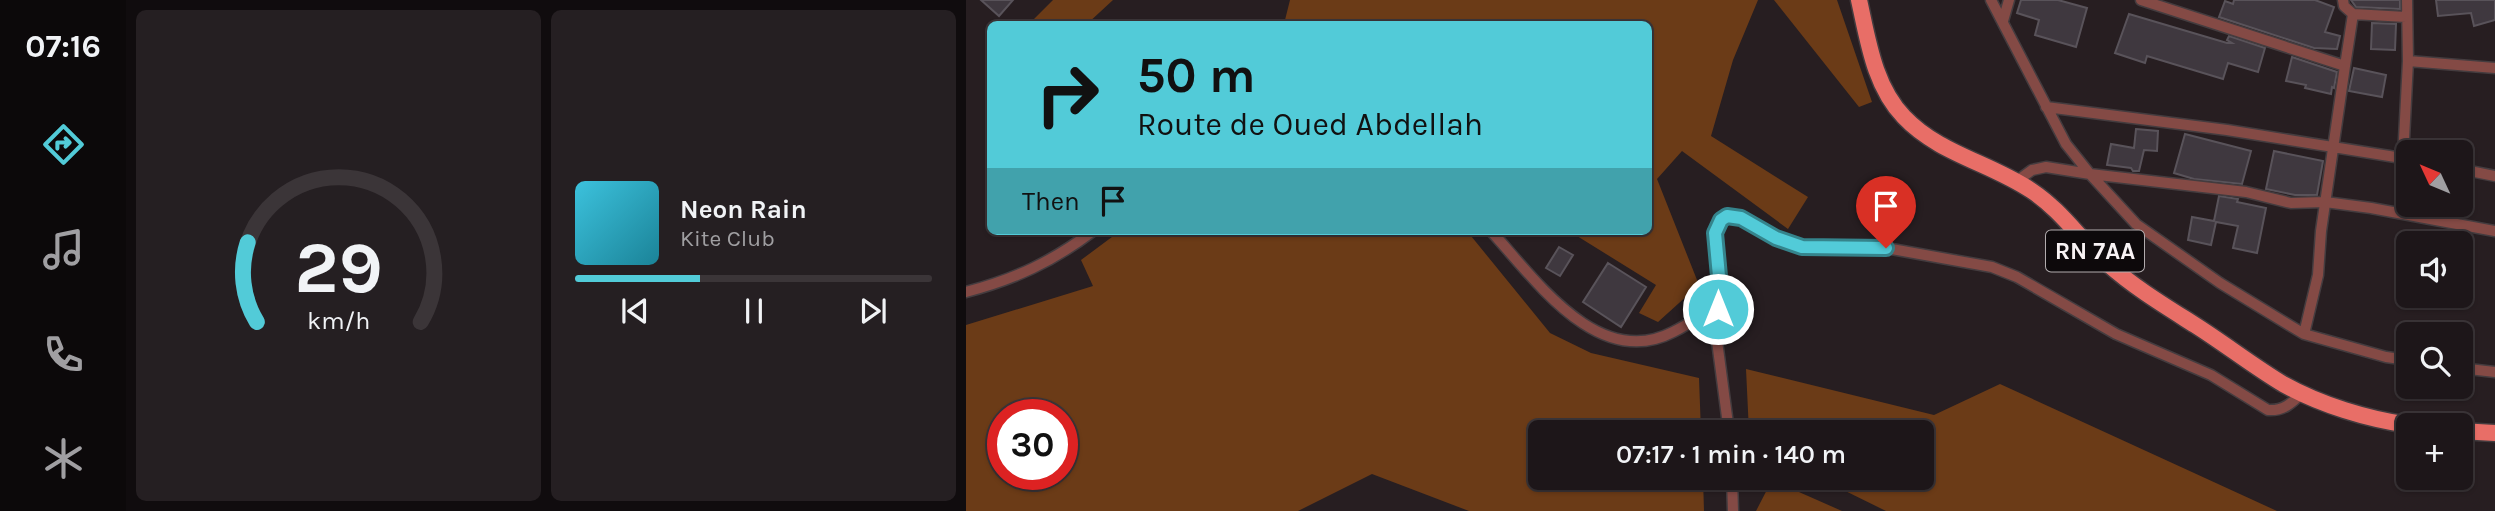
<!DOCTYPE html>
<html lang="en">
<head>
<meta charset="utf-8">
<style>
	:root { --surface:#1d1619; --page:#251f22; --text:#f1f3f6; --muted:#a09fa2; --line:#3b3538; --accent:#52cbd8 }
	body { margin:0; font-family:Karla,sans-serif; background:var(--page); color:var(--text); height:100vh; display:flex; flex-direction:column; font-size:26px; white-space:nowrap }
	* { box-sizing:border-box; margin:0 }
	p { font-size:23px; color:var(--muted) }
	.icon { flex:none; width:38px; height:38px; fill:none; stroke:currentColor; stroke-width:2; stroke-linecap:round; stroke-linejoin:round }
	.map { position:relative; flex:1; overflow:hidden }
	.details { display:flex; flex-direction:column; gap:10px; padding:10px; background:#100c0e; width:840px }
	.details>* { flex:none }
	.banner { position:absolute; left:21px; top:21px; width:665px; height:214px; border-radius:10px; box-shadow:0 2px 5px #0004,0 0 0 2px var(--line); background:#52cbd8; color:#111; overflow:hidden }
	.needle { width:46px; rotate:314deg }
	.fabs { position:absolute; left:1430px; top:140px; display:grid; gap:14px }
	.fabs a { display:grid; place-items:center; width:77px; height:77px; border-radius:10px; background:var(--surface); box-shadow:0 2px 5px #0004,0 0 0 2px var(--line); font-size:35px }
	.speed { position:absolute; left:21px; top:399px; display:flex; gap:14px; font-size:35px; font-weight:700; text-align:center }
	.speed>* { display:grid; place-content:center; width:91px; height:91px; border-radius:50%; background:var(--surface); box-shadow:0 2px 5px #0004,0 0 0 2px var(--line); line-height:1 }
	.speed .limit { border:10px solid #d22; background:#fff; color:#111 }
	.pin { position:absolute; display:grid; place-items:center; width:60px; height:60px; color:#fff; margin:-72px -30px; border-radius:50% 50% 50% 0; rotate:-45deg; box-shadow:0 0 7px #0007 }
	.pin .icon { rotate:45deg }
	.me { position:absolute; width:77px; margin:-38px; rotate:0deg; stroke-linejoin:round; filter:drop-shadow(0 0 5px #0008) }
	.turn { display:flex; align-items:center; gap:24px; height:147px; padding:0 35px; font-size:32px }
	.turn .icon { width:91px; height:91px; stroke-width:2.5 }
	.turn b { display:block; font-size:49px; line-height:60px }
	.then { display:flex; align-items:center; height:66px; padding:0 35px; background:#0003; gap:14px; font-size:26px }
	.details .widget { flex:1; display:flex; flex-direction:column; justify-content:center; gap:10px; min-width:0; padding:0 24px; border-radius:10px; background:var(--page) }
	.details .dial { align-items:center; gap:0 }
	.dial svg { height:182px; overflow:visible; fill:none; stroke:var(--line); stroke-width:7; stroke-linecap:round; text-anchor:middle }
	.dial text { fill:var(--text); stroke:none }
	.song { display:flex; align-items:center; gap:21px }
	.cover { width:84px; height:84px; border-radius:10px; background:linear-gradient(135deg,hsl(190 70% 55%),hsl(190 70% 35%)) }
	.played { height:7px; border-radius:4px; background:linear-gradient(90deg,var(--accent) 35%,var(--line) 35%) }
	.keys { display:flex; justify-content:space-around; direction:ltr }
	.details .tiles { flex:1; display:grid; gap:10px; grid-template-columns:repeat(2,1fr) }
	.trip { position:absolute; left:562px; top:420px; width:406px; height:70px; border-radius:10px; background:var(--surface); box-shadow:0 2px 5px #0004,0 0 0 2px var(--line); font-weight:600; line-height:70px; text-align:center }
	main { display:flex; flex:1; min-height:0 }
	.tabs { display:flex; flex-direction:column; width:126px; justify-content:space-around; align-items:center; background:#0c090a; color:var(--muted) }
	.tabs .icon { width:49px; height:49px }
	.tabs .active { color:var(--accent) }
	.tabs b { font-size:32px; color:var(--text) }
	.map>svg:first-child { display:block }
</style>
</head>
<body>
<main>
<nav class="tabs">
<b>07:16</b>
<svg class="icon active" aria-label="directions" viewBox="0 0 24 24"><path d="M12 3l9 9-9 9-9-9zM9 14v-3h6M13 9l2 2-2 2"/></svg>
<svg class="icon" aria-label="music" viewBox="0 0 24 24"><path d="M9 18V5l10-2v13"/><circle cx="6" cy="18" r="3"/><circle cx="16" cy="16" r="3"/></svg>
<svg class="icon" aria-label="phone" viewBox="0 0 24 24"><path d="M5 4h4l2 5-3 2q2 4 5 5l2-3 5 2v4C11 20 4 13 5 4z"/></svg>
<svg class="icon" aria-label="climate" viewBox="0 0 24 24"><path d="M12 3v18M4 7l16 10M4 17L20 7"/></svg>
</nav>
<section class="details">
<div class="tiles">
<div class="widget dial"><svg viewBox="0 0 100 80">
<path d="M14 69A42 42 0 1 1 86 69"/>
<path d="M14 69A42 42 0 0 1 10 34" stroke="#52cbd8"/>
<text x="50" y="56" font-size="32" font-weight="700">29</text>
<text x="50" y="72" font-size="11">km/h</text>
</svg></div>
<div class="widget">
<div class="song"><i class="cover"></i><div><b>Neon Rain</b><p>Kite Club</p></div></div>
<div class="played"></div>
<div class="keys"><svg class="icon" aria-label="previous" viewBox="0 0 24 24"><path d="M18 5L8 12l10 7zM5 5v14"/></svg><svg class="icon" aria-label="pause" viewBox="0 0 24 24"><path d="M8 5v14M16 5v14"/></svg><svg class="icon" aria-label="next" viewBox="0 0 24 24"><path d="M6 5l10 7-10 7zM19 5v14"/></svg></div>
</div>
</div>
</section>
<div class="map">
<svg width="1529" height="511" viewBox="0 0 1529 511">
	<rect width="100%" height="100%" fill="#271e21"/>
	<path fill="#6b3b17" fill-rule="evenodd" d="M87,0H147L121,24H63Z
		M324,0H792L767,60L745,136L842,197L822,229L716,151L691,179L733,285L692,322L673,313L690,285L603,231H682V24H318Z
		M808,0H871L906,102L893,107Z
		M154,231H501L584,333L625,353L733,378L735,432H574V478H737L738,511H503L406,474L332,511H0V325L127,286L115,260ZM37,415H96V474H37Z
		M780,369L968,415L1034,384L1311,511H920L853,478H956V432H783Z
		M806,480L876,511H790Z"/>
	<path fill="#3f383f" stroke="#59535a" stroke-width="2" d="M15,0H47L33,16Z
		M1055,0H1092L1121,8L1110,47L1069,35L1073,20L1051,13Z
		M1268,0H1349L1368,7L1359,32L1374,36L1371,49L1348,48L1253,17L1259,1L1267,4Z
		M1385,0H1434V9L1390,7Z
		M1470,0H1529V20L1508,26L1505,13L1472,16Z
		M1163,14L1261,43H1266L1261,40L1263,36L1299,48L1292,72L1262,63L1257,79L1181,56L1179,63L1149,53Z
		M1406,23L1430,24L1429,50L1405,49Z
		M1326,57L1371,72L1368,88L1366,87L1365,94L1339,88L1340,85L1320,81Z
		M1388,68L1420,75L1416,97L1383,91Z
		M1170,129L1192,131L1191,151L1178,150L1173,171H1167L1165,168L1141,165L1145,144L1168,148Z
		M1219,134L1285,151L1276,184L1228,179L1208,173Z
		M1308,151L1357,161L1351,195H1329L1300,189Z
		M1253,196L1272,199L1271,202L1300,208L1291,253L1267,248L1272,226L1250,222L1245,245L1222,240L1226,217L1248,221Z
		M593,247L607,255L594,276L580,268Z
		M642,263L680,287L655,327L617,302Z"/>
	<g fill="none" stroke-linecap="round" stroke-linejoin="round">
		<defs>
			<path id="minor" d="M1025,0L1100,144L1124,174L1170,224L1254,283L1338,334L1420,357L1442,360
				M1175,0L1379,66L1355,231L1352,275L1338,334
				M1377,0L1378,6L1387,14L1440,17
				M1037,21L1043,0
				M1442,61L1529,68
				M1379,66L1387,14
				M1080,107L1261,130L1442,159
				M1437,158L1442,61L1441,0
				M1494,169L1529,176
				M1051,181L1066,170L1080,167L1124,174L1280,192L1325,203L1359,202L1405,208L1529,231
				M525,231C569,279 632,371 707,332C723,324 740,314 748,298C761,274 741,246 755,220L769,216L810,238L836,247L920,248L1026,267L1051,277L1150,334L1245,375L1302,410C1317,411 1325,404 1336,393
				M0,292C49,279 86,262 127,231
				M753,294L751,341L763,432
				M1494,368L1529,372
				M766,478L767,511"/>
			<path id="primary" d="M893,0C902,40 908,86 938,117C973,154 1025,163 1066,191C1096,211 1115,241 1142,264C1169,288 1199,306 1229,325C1259,344 1287,366 1317,384C1355,405 1401,419 1443,425
				M1494,431L1529,433"/>
		</defs>
		<use href="#minor" stroke="#443c3f" stroke-width="13"/>
		<use href="#primary" stroke="#443c3f" stroke-width="19"/>
		<use href="#minor" stroke="#844a45" stroke-width="10"/>
		<use href="#primary" stroke="#e86e67" stroke-width="16"/>
	</g>
	<g fill="none" stroke-linecap="round" stroke-linejoin="round">
		<defs>
			<path id="route" d="M752,309L754,287L749,233L755,220L761,216L775,218L810,238L836,247L920,248"/>
		</defs>
		<use href="#route" stroke="#35848c" stroke-width="18"/>
		<use href="#route" stroke="#52cbd8" stroke-width="12"/>
	</g>
	<g text-anchor="middle" stroke-width="7" stroke-linejoin="round" paint-order="stroke">
		<rect fill="#0d090b" stroke="#b2acae" stroke-width="2" x="1080" y="230.5" width="98" height="41" rx="5"/>
		<g font-size="24" font-weight="bold" fill="#f8f2f4">
			<text x="1129" y="259">RN 7AA</text>
		</g>
	</g>
</svg>
<div class="fabs">
<a><svg class="needle" viewBox="-14 -14 28 28"><path d="M0-13l5 13h-10z" fill="#e53935"/><path d="M0 13l5-13h-10z" fill="#a09fa2"/></svg></a>
<a><svg class="icon" aria-label="sound" viewBox="0 0 24 24"><path d="M4 9h4l5-4v14l-5-4H4zM17 9q2 3 0 6"/></svg></a>
<a><svg class="icon" aria-label="search" viewBox="0 0 24 24"><circle cx="10" cy="10" r="6"/><path d="M15 15l6 6"/></svg></a>
<a>+</a>
</div>
<div class="speed"><div class="limit">30</div></div>
<div class="pin" style="left:920px;top:248px;background:#d93025"><svg class="icon" aria-label="arrive" viewBox="0 0 24 24"><path d="M6 21V4h12l-3 4 3 4H6"/></svg></div>
<svg class="me" style="left:752px;top:309px" viewBox="-20 -20 40 40"><circle r="17" fill="#52cbd8" stroke="#fff" stroke-width="3"/><path d="M0-11L8 9 0 5-8 9z" fill="#fff"/></svg>
<div class="trip">07:17 · 1 min · 140 m</div>
<div class="banner">
<div class="turn"><svg class="icon" aria-label="right" viewBox="0 0 24 24"><path d="M7 20v-9h11M14 6l5 5-5 5"/></svg><div><b>50 m</b>Route de Oued Abdellah</div></div>
<div class="then">Then<svg class="icon" aria-label="arrive" viewBox="0 0 24 24"><path d="M6 21V4h12l-3 4 3 4H6"/></svg></div>
</div>
</div>
</main>
</body>
</html>
